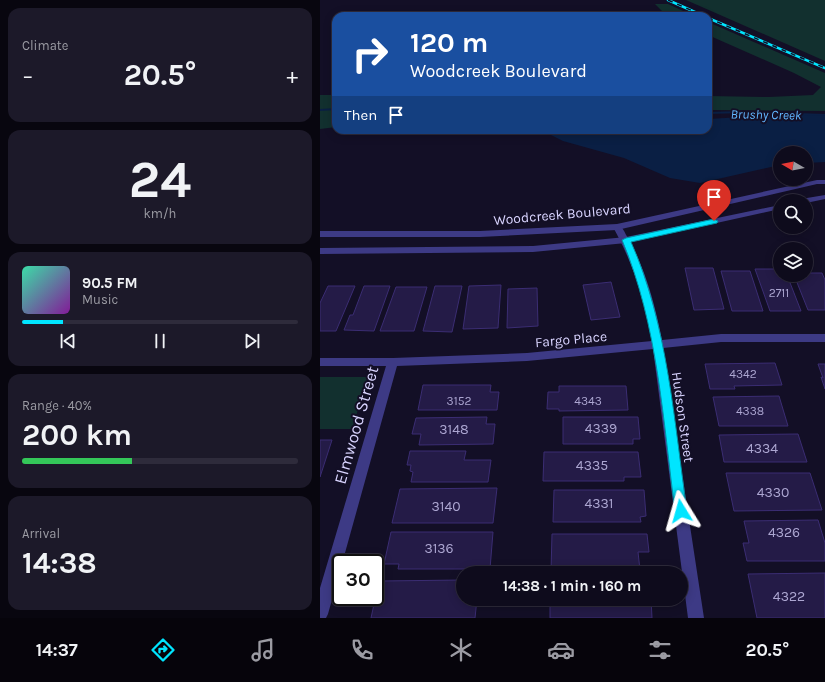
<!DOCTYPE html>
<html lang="en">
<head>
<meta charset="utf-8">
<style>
	:root { --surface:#0e0b1c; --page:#1c1929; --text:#f1f3f6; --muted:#9b9ba3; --line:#2e2b3b; --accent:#00e5ff }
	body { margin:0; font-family:Karla,sans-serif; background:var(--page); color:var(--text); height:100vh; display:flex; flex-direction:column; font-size:15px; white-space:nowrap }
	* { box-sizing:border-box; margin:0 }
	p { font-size:13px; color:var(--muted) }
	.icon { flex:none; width:22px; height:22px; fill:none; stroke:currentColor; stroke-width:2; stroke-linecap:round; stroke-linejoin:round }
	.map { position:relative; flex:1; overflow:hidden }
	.details { display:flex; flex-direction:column; gap:8px; padding:8px; background:#08060f; width:320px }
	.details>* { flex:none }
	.hud { position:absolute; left:12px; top:12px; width:380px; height:122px; border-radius:12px; box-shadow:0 2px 10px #0003,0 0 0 1px var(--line); background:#1a4fa0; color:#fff; overflow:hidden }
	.needle { width:26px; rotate:279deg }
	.controls { position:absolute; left:453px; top:146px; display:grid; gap:8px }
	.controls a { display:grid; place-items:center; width:40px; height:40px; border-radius:50%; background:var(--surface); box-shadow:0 2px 10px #0003,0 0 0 1px var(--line); font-size:20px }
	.speed { position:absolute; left:12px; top:554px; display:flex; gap:8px; font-size:20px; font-weight:700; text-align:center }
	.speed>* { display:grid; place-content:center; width:52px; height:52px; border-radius:50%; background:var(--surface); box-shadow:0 2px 10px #0003,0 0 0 1px var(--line); line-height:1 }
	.speed .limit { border:2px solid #111; border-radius:6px; background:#fff; color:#111 }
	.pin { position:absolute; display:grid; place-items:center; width:34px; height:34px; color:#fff; margin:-41px -17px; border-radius:50% 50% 50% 0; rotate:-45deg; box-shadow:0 0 4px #0007 }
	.pin .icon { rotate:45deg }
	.me { position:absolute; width:44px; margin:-22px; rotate:352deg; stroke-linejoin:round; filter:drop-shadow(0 0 3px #0008) }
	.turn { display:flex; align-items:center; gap:14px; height:84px; padding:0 12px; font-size:18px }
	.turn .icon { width:52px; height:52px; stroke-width:2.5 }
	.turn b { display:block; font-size:28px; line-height:34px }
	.then { display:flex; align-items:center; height:38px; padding:0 12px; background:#0003; gap:8px; font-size:15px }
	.big { font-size:30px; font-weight:700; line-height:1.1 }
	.details .widget { flex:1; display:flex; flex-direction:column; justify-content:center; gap:6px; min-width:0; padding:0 14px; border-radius:12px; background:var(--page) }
	.details .dial { align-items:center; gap:0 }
	.dial b { font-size:52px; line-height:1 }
	.song { display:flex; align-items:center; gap:12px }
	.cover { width:48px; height:48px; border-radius:6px; background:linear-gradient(135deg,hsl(160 70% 55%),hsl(290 70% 35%)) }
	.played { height:4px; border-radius:2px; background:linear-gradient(90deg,var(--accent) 15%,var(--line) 15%) }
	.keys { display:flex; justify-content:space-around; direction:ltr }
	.heat { display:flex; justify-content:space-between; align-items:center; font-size:22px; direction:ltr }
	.charge { height:6px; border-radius:3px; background:linear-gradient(90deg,#34c759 40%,var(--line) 0) }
	.trip { position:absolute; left:136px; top:566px; width:232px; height:40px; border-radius:20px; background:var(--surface); box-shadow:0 2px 10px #0003,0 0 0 1px var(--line); font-weight:700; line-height:40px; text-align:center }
	.dock { display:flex; height:64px; justify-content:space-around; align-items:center; background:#06040b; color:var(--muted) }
	.dock .icon { width:28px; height:28px }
	.dock .selected { color:var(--accent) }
	.dock b { font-size:18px; color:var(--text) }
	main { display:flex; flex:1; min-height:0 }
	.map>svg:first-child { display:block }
</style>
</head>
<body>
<main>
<section class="details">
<div class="widget"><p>Climate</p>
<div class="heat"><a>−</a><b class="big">20.5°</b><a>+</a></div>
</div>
<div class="widget dial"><b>24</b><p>km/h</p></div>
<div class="widget">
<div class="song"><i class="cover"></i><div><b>90.5 FM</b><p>Music</p></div></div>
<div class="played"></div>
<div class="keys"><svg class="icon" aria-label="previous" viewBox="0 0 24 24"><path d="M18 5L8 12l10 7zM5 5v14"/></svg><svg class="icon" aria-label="pause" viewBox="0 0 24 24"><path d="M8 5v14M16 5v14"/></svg><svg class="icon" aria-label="next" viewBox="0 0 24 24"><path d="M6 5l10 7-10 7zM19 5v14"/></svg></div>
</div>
<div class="widget"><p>Range · 40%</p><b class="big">200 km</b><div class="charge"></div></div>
<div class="widget"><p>Arrival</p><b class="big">14:38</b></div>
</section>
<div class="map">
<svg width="505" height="618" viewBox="0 0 505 618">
	<rect width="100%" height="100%" fill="#130f26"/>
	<path fill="#12302f" d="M366,0H505V61Z
		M335,4H348L374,16H347Z
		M388,22L505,73V111L388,110V96L449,97L493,95L501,87L474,73L388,35Z
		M0,95H16V127L0,129Z
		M0,377H48L32,429H0Z"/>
	<path fill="#0a1f44" d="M476,114H505V162L486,163V153H460V165L380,183L350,178L304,158L243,141L229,134L230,130H388V119Z"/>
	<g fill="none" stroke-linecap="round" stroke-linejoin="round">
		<path fill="#0a1f44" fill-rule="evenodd" d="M16,108V110L0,111V109Z
			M422,111L505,114V116L422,113L388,114V112Z"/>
	</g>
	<path fill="#241b47" stroke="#3b2d73" d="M365,268H393L404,309L374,310Z
		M435,269H460V275H467L481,311H450Z
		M401,271H430L443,311H412Z
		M486,273H502L505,280V310H488L474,275H486Z
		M291,282L300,317L271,320L263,285Z
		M181,285L178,328L143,329L149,286Z
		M8,286H35L16,331H0V303Z
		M44,286H70L54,331L24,330L30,315H33Z
		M115,286H142L132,332L103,331Z
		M76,287H107L94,331H60Z
		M217,288L218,326L187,328L188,289Z
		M455,363L462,385L414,386L415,389H390L385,364Z
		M498,364H505V389L501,377L503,378Z
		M103,385H171L170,392H179L177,410H98Z
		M239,386H306L308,410L239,411V409H227L228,392H239Z
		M459,396L468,426H399L393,397Z
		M167,417L166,424H175L173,444L99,445L101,434H92L96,418Z
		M243,417H318L320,439H313V444H243Z
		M478,434L487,462H404L399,435Z
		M0,440H12L0,477Z
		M90,451H146L144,460H171L168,482H91L93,472L90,471L91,465H87Z
		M224,452H318L321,477H304V481H223Z
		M406,473H490L502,510L414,511Z
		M177,488L173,523H72L80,489Z
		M234,490H324L326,516L320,517L321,522H233Z
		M498,520L505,543V561H427L423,543H429L424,521Z
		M71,532H173L170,569H78L79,564H64Z
		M232,534H327L329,552H318L320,570L231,571Z
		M505,573V618H437L428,574Z
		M143,580V599H157L155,618H51L59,581Z
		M230,599H331L332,618H230Z"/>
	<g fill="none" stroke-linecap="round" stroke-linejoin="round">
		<path fill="#3d3a85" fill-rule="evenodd" d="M297,224C303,226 305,234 308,238C326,270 335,305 342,340L401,334H505V342H401L343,348L384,618H368L333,349L207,361L77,366L8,614L6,618H0V588L66,366H0V358H73L207,353L332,341C325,300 313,263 293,227Z"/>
		<path fill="#3d3a85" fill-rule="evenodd" d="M497,180H505V184H497L297,230L160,237H0V231H160L297,224Z
			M505,195V199L486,203V201H480L481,199Z
			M460,205V209L306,243L213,252L0,254V248L213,246L306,237Z"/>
		<defs>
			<path id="rail" d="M348,0L384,16
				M388,18L505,68"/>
		</defs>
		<use href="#rail" stroke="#00e5ff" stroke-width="2.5"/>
		<use href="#rail" stroke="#130f26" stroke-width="1.5" stroke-dasharray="5" stroke-linecap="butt"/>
	</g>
	<path fill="#00e5ff" stroke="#0095a6" d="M394,219L398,221L397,223L311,242C348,325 354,422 367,511L365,515L361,517L357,515L355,511C343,421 338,325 302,240L306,238Z"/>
	<g text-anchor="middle" stroke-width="4" stroke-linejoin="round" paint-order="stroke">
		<g font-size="12" fill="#aca6d1">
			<text x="459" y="297">2711</text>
			<text x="423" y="378">4342</text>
			<text x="139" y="405">3152</text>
			<text x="268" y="405">4343</text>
			<text x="430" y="415">4338</text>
		</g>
		<g font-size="13" font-style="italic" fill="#62b6ff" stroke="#130f26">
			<text transform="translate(446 114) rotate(1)" y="5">Brushy Creek</text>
		</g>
		<g font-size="14" fill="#d9d4ff" stroke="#130f26">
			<text transform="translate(242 214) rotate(-5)" y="5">Woodcreek Boulevard</text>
			<text transform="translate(251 339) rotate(-5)" y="5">Fargo Place</text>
			<text transform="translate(363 417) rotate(82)" y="5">Hudson Street</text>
		</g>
		<g font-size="14" fill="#aca6d1">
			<text x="281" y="433">4339</text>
			<text x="134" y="434">3148</text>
			<text x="442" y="453">4334</text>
			<text x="272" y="470">4335</text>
			<text x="453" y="497">4330</text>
			<text x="279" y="508">4331</text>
			<text x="126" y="511">3140</text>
			<text x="464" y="537">4326</text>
			<text x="119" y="553">3136</text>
			<text x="469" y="601">4322</text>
		</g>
		<g font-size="17" fill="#d9d4ff" stroke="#130f26">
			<text transform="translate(36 425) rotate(-74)" y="6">Elmwood Street</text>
		</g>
	</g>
</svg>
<div class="controls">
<a><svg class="needle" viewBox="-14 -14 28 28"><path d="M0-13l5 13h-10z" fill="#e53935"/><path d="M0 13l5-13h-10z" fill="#9b9ba3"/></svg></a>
<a><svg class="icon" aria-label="search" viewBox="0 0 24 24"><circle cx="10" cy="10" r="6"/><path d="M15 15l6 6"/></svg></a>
<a><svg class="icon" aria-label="layers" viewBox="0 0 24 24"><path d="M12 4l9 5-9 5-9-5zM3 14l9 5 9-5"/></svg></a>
</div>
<div class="speed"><div class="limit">30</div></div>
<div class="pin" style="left:394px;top:221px;background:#d93025"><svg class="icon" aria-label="arrive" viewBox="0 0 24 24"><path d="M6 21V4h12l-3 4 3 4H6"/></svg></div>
<svg class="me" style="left:361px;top:511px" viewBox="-20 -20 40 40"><path d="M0-17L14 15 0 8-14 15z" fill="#00e5ff" stroke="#fff" stroke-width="4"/></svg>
<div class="trip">14:38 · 1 min · 160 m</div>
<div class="hud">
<div class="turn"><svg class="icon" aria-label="right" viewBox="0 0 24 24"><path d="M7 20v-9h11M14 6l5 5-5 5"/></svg><div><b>120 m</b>Woodcreek Boulevard</div></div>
<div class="then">Then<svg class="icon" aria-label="arrive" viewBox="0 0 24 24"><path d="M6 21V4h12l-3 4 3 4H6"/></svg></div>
</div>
</div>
</main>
<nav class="dock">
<b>14:37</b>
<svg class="icon selected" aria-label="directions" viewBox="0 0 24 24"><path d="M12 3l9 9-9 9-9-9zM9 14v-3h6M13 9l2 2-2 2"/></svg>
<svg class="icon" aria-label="music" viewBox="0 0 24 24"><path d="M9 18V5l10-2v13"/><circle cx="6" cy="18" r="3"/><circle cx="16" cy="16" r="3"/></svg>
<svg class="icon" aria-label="phone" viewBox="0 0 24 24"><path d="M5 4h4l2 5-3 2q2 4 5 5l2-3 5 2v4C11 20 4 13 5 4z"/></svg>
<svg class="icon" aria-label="climate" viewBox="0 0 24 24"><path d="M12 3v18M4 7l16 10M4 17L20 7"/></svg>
<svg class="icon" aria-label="car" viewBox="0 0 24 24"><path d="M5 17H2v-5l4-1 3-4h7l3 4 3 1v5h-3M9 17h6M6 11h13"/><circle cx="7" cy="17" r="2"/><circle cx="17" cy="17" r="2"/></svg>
<svg class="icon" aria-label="filters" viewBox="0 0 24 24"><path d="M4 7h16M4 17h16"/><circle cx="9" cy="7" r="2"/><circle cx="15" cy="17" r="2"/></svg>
<b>20.5°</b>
</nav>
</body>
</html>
